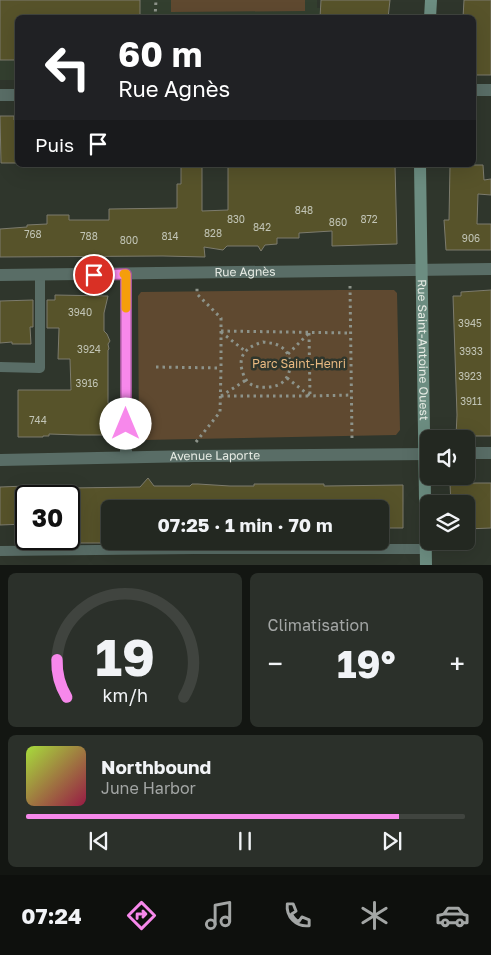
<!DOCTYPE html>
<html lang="fr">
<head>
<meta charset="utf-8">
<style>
	:root { --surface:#232821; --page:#2b302a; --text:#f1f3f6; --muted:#a3a6a5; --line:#40443f; --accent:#f788eb }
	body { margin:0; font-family:"Golos Text",sans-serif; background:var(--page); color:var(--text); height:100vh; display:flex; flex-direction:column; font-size:19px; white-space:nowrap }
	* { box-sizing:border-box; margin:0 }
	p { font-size:16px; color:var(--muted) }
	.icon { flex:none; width:28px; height:28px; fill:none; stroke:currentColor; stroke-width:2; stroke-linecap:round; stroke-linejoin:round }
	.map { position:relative; height:565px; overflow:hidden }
	.side { display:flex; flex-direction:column; gap:8px; padding:8px; background:#131612; flex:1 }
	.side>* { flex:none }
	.banner { position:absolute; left:15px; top:15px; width:461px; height:152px; border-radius:8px; box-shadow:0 5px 20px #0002,0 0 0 1px var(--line); background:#202124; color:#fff; overflow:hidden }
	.controls { position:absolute; left:420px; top:430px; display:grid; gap:10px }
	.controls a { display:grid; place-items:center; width:55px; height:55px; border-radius:8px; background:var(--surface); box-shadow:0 5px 20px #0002,0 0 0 1px var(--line); font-size:25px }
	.speed { position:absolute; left:15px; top:485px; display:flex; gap:10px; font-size:25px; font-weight:700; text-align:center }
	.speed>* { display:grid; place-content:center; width:65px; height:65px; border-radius:50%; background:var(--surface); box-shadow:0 5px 20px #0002,0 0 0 1px var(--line); line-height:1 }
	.speed .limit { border:2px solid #111; border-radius:8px; background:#fff; color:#111 }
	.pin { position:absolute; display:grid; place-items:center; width:42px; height:42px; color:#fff; margin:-21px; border:2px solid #fff; border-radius:50%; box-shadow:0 1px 5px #0007 }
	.me { position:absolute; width:55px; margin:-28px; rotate:0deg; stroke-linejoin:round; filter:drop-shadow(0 0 4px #0008) }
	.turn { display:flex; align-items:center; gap:18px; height:105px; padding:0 20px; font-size:22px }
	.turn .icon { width:65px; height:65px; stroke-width:2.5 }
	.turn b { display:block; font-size:35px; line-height:42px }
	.then { display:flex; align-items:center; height:48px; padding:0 20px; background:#0003; gap:10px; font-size:19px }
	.big { font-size:38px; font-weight:700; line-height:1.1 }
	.side .widget { flex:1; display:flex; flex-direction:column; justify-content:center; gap:8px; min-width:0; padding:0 18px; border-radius:8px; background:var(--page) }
	.side .dial { align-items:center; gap:0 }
	.dial svg { height:130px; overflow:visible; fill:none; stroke:var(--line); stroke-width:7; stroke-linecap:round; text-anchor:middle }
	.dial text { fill:var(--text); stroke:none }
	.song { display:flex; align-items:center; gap:15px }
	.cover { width:60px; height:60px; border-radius:8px; background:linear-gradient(135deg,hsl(80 70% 55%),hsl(340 70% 35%)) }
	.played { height:5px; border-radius:2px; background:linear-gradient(90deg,var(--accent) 85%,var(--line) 85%) }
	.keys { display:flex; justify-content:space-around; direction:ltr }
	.heat { display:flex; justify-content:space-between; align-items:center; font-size:28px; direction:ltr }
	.side .tiles { flex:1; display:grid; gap:8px; grid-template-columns:1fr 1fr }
	.widget:last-child { grid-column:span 2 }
	.trip { position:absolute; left:101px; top:500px; width:288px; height:50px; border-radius:8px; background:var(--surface); box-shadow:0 5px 20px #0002,0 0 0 1px var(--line); font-weight:700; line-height:50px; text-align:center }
	.tab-bar { display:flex; height:80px; justify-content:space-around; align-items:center; background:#0e100d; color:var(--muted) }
	.tab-bar .icon { width:35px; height:35px }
	.tab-bar .on { color:var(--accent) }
	.tab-bar b { font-size:22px; color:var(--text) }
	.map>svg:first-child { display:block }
</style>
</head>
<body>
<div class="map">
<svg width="491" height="565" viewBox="0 0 491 565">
	<rect width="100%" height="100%" fill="#2f362c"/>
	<path fill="#333f2f" d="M0,0H317V8H321L320,17L18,18L17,80H0Z"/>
	<path fill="#5f4930" d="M171,0H305V11L171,12Z
		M341,290H394L397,293L400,430L396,435L144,440L139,437L138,296L141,292Z"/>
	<path fill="#57532a" stroke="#7c7b6d" d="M0,0H140V18H18V60H0Z
		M321,0H390L388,18H320Z
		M464,0H491V75H474V18H463Z
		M0,116H14V120H18V163H1Z
		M181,165H202V211L228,210V165H259V167L283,165H395L397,244L332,246V231L299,233V238H277V244L265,245L261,251L258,246H227L223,250L204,247L205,257L163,256L0,257V229L27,227V225L47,224V215H69V220H109V209L177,208V184H181Z
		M450,165H483L484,180L491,179V195L478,194L477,224H491V250H446L444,220H449Z
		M491,290V436H456L457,415L453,296H461V292Z
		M55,295L108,296L104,313V331L107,334L110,341L108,344L109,349L108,350V403L115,409L105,415L113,425L109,429V435H79L49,434V436H43V437H18V390H71L70,359H58L59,328H47V300H55Z
		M33,300V327H30L31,344H12V342L0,343V301Z
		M148,478L154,486H190L192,484H198L230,486H254V484H324V486L403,485V528H380V509H110V543H69V488L140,487Z
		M476,483H491V528L466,529V504H451L450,484Z
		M26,486V524L0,525V487Z"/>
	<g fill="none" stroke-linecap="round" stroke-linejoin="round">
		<path stroke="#8d938a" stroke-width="3" stroke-dasharray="2.5 4" stroke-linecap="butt" d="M155,18L156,0
			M350,286L352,439
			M221,331L351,333
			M221,332L245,351
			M263,342C269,343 276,343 281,347C292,353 293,372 284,381C278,387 267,388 259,387C252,386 247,383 244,376C236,357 245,347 263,342Z
			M288,354L309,333
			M156,367L221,368
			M287,378L310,396L352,395
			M221,396H310L309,333
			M221,396L246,380
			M196,442L220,412L221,368V318L197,294V288"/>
		<path stroke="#596d66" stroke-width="10" d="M0,367L40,368V275
			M0,551L194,549H425"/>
		<g stroke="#596d66" stroke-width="12">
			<path d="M474,90H491"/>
			<path d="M0,95H18"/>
			<path id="s1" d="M0,275L491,269"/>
			<path d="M466,453H491"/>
			<path d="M126,457V274"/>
			<path id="s2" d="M0,460L195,456L429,454"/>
		</g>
		<g stroke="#6c8d81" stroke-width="12">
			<path d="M430,18L431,0"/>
			<path id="s3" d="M420,165L426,565"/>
		</g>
	</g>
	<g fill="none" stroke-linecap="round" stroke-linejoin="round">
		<defs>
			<path id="route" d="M94,275L126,274V424"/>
		</defs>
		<use href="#route" stroke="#a15899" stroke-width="12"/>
		<use href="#route" stroke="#f788eb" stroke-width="9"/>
		<path stroke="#f59e0b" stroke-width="9" d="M124,274H126V308"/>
	</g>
	<g text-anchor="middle" stroke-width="5" stroke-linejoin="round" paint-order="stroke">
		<g font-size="10" fill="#c2c5b6">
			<text x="304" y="214">848</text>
			<text x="236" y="223">830</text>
			<text x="369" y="223">872</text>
			<text x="338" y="226">860</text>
			<text x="262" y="231">842</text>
			<text x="213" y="237">828</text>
			<text x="33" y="238">768</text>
			<text x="89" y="240">788</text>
			<text x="170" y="240">814</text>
			<text x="471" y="242">906</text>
			<text x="129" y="244">800</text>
			<text x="80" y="316">3940</text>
			<text x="470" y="327">3945</text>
			<text x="89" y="353">3924</text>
			<text x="471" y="355">3933</text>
			<text x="470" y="380">3923</text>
			<text x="87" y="387">3916</text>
			<text x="471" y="405">3911</text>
			<text x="38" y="424">744</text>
		</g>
		<g font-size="12" fill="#e6ebe4" stroke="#2f362c">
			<text dy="4" stroke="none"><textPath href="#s1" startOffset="245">Rue Agnès</textPath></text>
			<text dy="4" stroke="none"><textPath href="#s3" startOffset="185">Rue Saint-Antoine Ouest</textPath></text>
			<text dy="4" stroke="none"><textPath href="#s2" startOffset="215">Avenue Laporte</textPath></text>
		</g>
		<g font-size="12" fill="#e8b981" stroke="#2f362c">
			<text x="299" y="368">Parc Saint-Henri</text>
		</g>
	</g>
</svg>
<div class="controls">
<a><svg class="icon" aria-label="sound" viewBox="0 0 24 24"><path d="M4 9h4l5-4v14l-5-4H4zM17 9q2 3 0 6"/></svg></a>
<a><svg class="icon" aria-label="layers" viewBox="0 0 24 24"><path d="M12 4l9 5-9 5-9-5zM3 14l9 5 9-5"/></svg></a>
</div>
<div class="speed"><div class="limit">30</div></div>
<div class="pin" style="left:94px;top:275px;background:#d93025"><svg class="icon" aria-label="arrive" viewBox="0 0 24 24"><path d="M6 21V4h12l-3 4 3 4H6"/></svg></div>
<svg class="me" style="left:126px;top:424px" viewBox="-20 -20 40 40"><circle r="19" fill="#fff"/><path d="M0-13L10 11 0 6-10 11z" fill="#f788eb"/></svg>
<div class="trip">07:25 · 1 min · 70 m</div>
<div class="banner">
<div class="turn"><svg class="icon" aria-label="left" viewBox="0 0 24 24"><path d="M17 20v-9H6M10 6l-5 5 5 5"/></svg><div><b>60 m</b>Rue Agnès</div></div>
<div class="then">Puis<svg class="icon" aria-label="arrive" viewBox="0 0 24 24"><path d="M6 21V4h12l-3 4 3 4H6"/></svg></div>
</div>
</div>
<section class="side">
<div class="tiles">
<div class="widget dial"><svg viewBox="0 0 100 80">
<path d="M14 69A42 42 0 1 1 86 69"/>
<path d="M14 69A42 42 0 0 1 8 46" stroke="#f788eb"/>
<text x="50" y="56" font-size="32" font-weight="700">19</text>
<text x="50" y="72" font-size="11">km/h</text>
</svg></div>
<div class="widget"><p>Climatisation</p>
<div class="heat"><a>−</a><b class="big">19°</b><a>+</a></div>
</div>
<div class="widget">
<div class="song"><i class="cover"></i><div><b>Northbound</b><p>June Harbor</p></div></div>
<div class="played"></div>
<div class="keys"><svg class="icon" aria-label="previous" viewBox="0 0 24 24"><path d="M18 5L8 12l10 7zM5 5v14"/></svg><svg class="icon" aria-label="pause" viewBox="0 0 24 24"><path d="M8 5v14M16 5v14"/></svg><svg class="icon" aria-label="next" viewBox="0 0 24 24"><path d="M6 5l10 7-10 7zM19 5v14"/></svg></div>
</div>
</div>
</section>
<nav class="tab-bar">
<b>07:24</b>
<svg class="icon on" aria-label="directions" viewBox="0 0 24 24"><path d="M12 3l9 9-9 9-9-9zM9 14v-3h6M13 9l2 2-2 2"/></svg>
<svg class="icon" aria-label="music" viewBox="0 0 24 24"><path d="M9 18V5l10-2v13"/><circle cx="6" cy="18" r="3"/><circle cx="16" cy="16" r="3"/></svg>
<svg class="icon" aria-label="phone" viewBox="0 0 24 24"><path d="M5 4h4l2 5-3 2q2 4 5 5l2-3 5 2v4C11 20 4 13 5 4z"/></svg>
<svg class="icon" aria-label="climate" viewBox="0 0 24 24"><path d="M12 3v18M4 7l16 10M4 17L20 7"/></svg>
<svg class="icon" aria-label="car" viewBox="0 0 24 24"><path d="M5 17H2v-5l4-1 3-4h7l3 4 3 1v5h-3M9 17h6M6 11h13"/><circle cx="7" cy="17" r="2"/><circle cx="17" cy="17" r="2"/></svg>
</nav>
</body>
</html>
